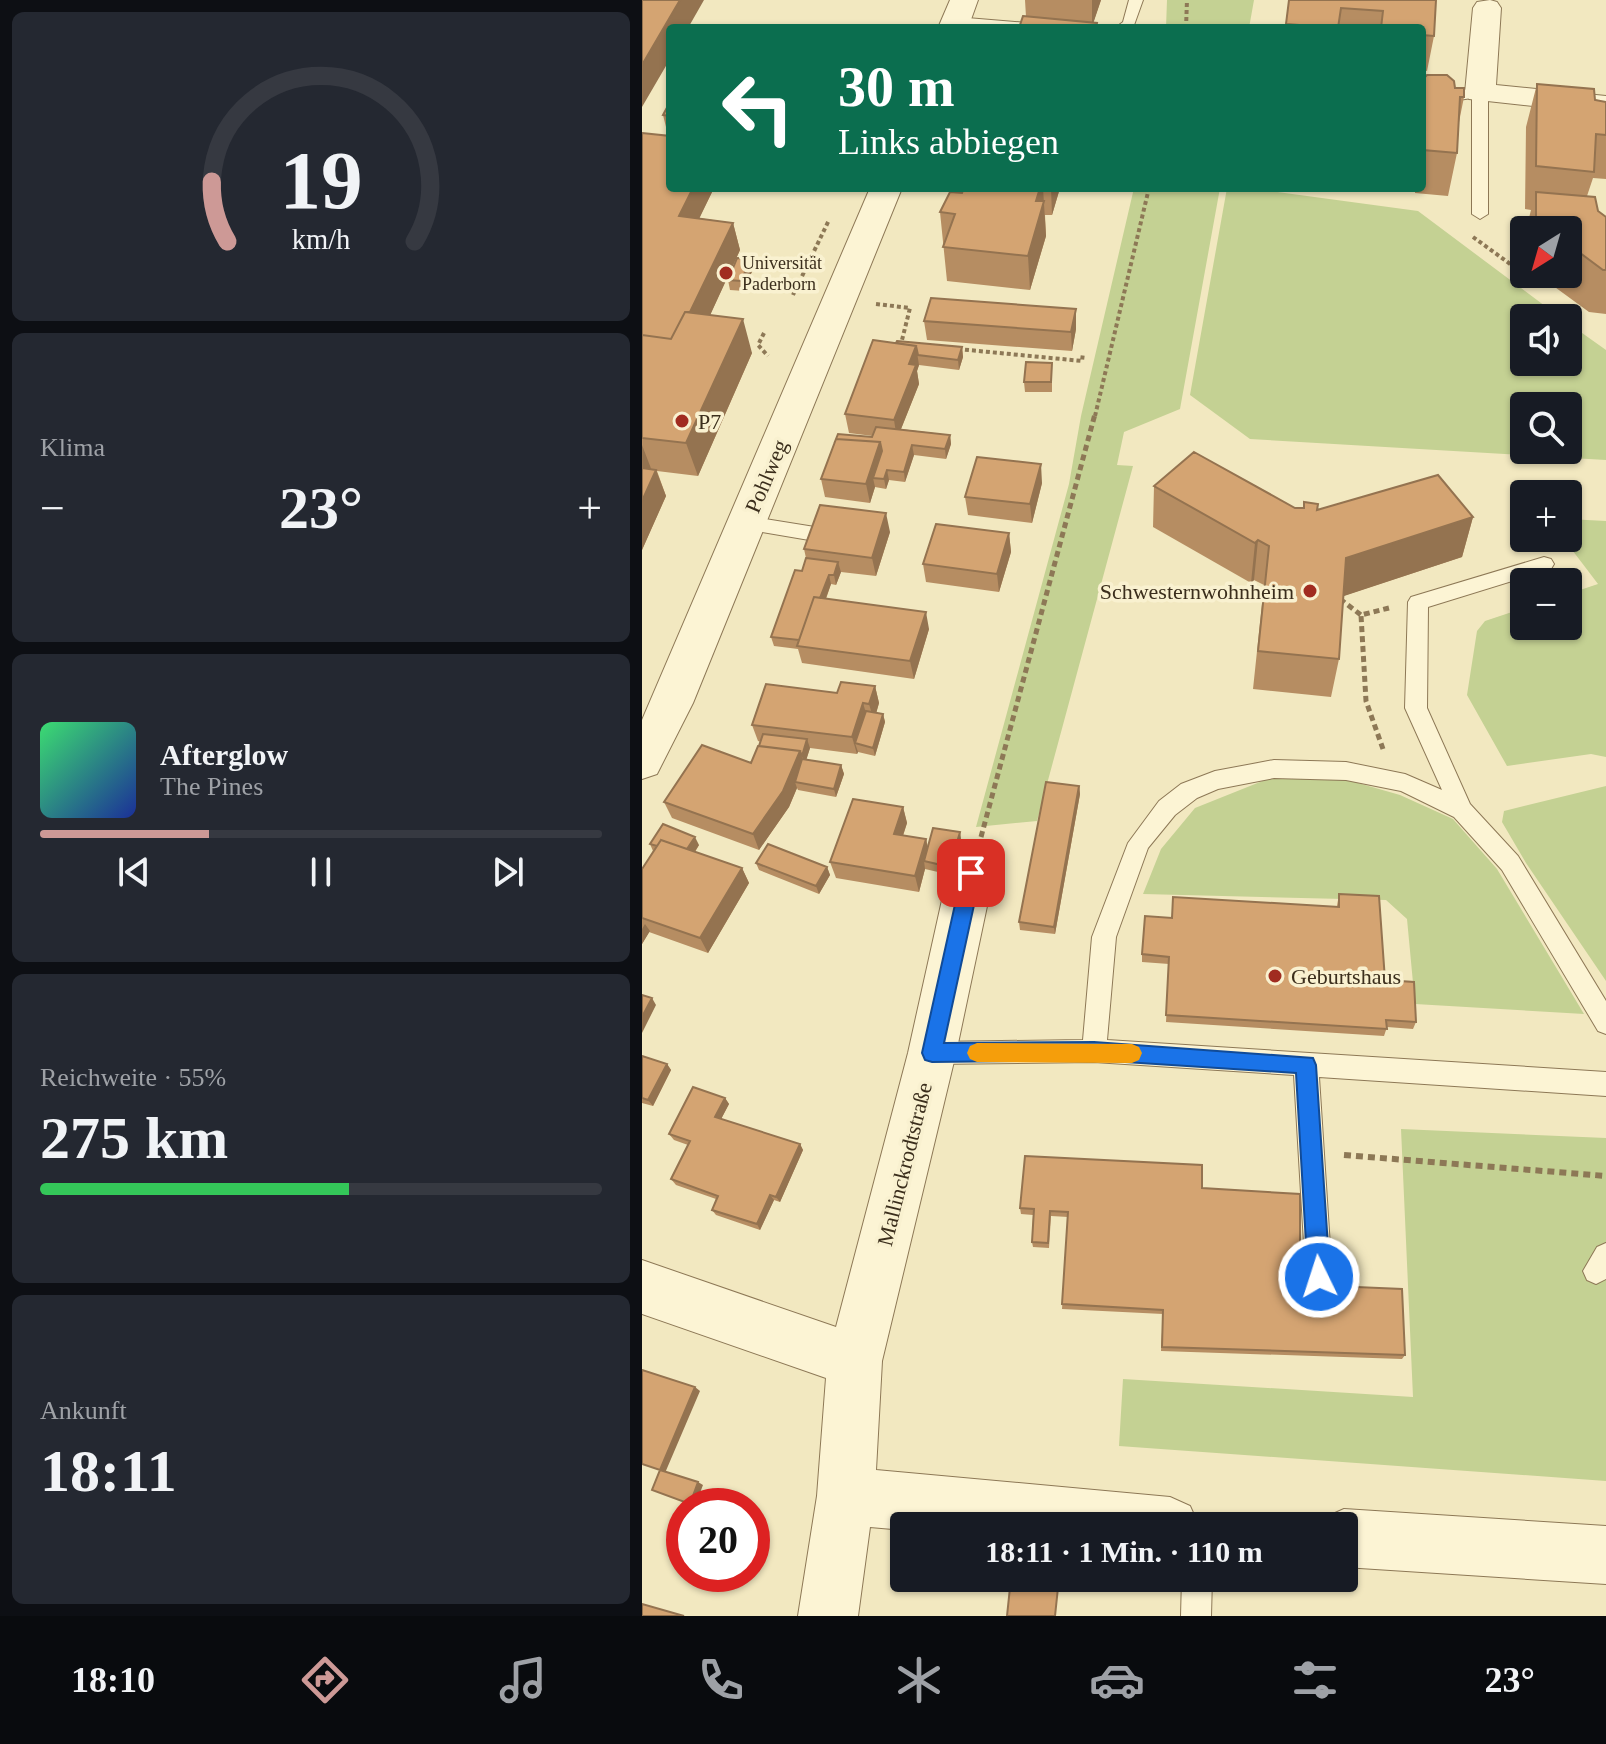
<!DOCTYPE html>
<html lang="de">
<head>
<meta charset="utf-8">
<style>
	:root { --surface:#171b24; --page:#242831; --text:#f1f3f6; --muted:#9ea1a6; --line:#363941; --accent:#cd9996 }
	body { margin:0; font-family:"Times New Roman",serif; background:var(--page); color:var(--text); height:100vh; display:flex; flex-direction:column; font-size:30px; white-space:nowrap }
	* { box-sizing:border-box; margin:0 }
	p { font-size:26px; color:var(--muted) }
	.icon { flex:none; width:44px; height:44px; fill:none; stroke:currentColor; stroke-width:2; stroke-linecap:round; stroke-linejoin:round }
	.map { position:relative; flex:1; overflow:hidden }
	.side { display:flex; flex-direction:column; gap:12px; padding:12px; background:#0d0f14; width:642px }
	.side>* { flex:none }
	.banner { position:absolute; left:24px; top:24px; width:760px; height:168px; border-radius:8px; box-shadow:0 2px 6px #0004; background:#0b6e4f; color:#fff; overflow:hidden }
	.needle { width:52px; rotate:217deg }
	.controls { position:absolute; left:868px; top:216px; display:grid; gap:16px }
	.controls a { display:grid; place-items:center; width:72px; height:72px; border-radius:8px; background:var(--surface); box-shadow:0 2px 6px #0004; font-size:40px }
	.speed { position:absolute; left:24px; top:1488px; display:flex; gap:16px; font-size:40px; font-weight:700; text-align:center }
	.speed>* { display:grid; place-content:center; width:104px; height:104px; border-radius:50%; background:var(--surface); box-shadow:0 2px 6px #0004; line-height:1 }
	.speed .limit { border:12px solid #d22; background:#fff; color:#111 }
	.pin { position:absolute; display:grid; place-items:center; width:68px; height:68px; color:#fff; margin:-34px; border-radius:16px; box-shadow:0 4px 12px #0006 }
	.me { position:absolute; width:88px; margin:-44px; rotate:356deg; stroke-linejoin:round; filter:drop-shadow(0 0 6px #0008) }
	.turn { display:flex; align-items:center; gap:28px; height:168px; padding:0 40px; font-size:36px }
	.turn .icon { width:104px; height:104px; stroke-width:2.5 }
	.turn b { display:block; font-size:56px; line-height:68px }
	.big { font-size:60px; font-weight:700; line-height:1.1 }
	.side .widget { flex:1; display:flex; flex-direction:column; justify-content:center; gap:12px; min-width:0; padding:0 28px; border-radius:12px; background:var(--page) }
	.side .dial { align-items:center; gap:0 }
	.dial svg { height:208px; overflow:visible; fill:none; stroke:var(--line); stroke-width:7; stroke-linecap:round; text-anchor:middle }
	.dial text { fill:var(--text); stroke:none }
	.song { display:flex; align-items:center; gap:24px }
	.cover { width:96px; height:96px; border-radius:12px; background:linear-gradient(135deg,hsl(140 70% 55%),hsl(230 70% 35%)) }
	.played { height:8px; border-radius:4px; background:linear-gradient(90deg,var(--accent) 30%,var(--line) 30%) }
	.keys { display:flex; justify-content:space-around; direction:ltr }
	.heat { display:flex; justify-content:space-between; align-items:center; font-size:44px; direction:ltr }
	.charge { height:12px; border-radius:6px; background:linear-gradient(90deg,#34c759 55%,var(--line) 0) }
	.trip { position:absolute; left:248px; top:1512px; width:468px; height:80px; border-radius:8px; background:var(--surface); box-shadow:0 2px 6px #0004; font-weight:700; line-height:80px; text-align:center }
	.tabs { display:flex; height:128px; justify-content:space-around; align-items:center; background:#090b0e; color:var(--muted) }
	.tabs .icon { width:56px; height:56px }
	.tabs .selected { color:var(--accent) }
	.tabs b { font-size:36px; color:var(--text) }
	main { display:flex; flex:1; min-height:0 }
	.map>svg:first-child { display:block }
</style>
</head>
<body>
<main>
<section class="side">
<div class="widget dial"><svg viewBox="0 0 100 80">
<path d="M14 69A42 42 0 1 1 86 69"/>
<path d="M14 69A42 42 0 0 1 8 46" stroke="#cd9996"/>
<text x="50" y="56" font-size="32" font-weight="700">19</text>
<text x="50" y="72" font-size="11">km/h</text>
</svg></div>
<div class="widget"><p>Klima</p>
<div class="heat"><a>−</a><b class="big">23°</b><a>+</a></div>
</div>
<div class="widget">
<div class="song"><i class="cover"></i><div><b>Afterglow</b><p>The Pines</p></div></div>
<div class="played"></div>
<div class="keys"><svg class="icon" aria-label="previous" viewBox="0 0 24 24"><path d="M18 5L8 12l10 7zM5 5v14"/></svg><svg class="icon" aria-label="pause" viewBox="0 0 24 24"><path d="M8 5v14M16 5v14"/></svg><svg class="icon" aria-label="next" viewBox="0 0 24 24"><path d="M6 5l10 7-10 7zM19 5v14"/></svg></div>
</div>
<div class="widget"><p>Reichweite · 55%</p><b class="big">275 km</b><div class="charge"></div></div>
<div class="widget"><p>Ankunft</p><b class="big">18:11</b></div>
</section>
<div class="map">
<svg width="964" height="1616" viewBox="0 0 964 1616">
	<rect width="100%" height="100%" fill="#f2e8c0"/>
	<path fill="#c4d193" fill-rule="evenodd" d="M525,0H612L607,28H524Z
		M492,188H578L538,409L482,432L475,465L491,466L395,821L334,827L427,484L439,416Z
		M585,188H606L776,211L919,318H882V362H926V323L964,350V460L608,439L548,395ZM926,406V450H882V406Z
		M926,519L964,521V757L949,754L865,766L825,695L835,631L843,621L882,608V626H926V594L956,584L921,538H926Z
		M628,778L702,779L758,795L811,819L855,869L942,1014L773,1004L765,919L744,900L501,894L519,849L553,808Z
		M964,786V981L884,863L860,822L862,811Z
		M759,1129L964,1138V1481L477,1446L481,1379L771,1397Z"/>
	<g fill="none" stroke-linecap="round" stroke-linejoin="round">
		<defs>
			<path id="lane" d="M487,0H501L491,28H473L481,22Z
				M313,17L398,24L405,28H345L308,24L306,21Z
				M838,88L846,93V214L838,219L830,214V98L796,103L780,101V91L796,93Z
				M104,516L179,528L186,530L189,535L186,540L179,542L97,528L94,523Z
				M902,557L909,559L912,564L909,569L786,607L785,708L828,804L876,856L964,1001V1034L956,1031L860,870L812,817L759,791L704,780L632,778L576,789L555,798L533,815L506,848L474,937L465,1040L964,1072V1096L677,1077L690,1277L686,1286L677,1290L668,1286L664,1277L652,1075L452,1062L290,1064L281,1061L278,1053L281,1045L290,1042L441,1040L450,937L486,843L517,801L539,784L573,771L632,760L704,762L763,774L800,790L763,708L766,602L769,597Z
				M964,1243V1279L954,1284L945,1280L941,1271L955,1247Z
				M540,1578H570L569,1616H539Z"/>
			<path id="street" d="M308,0H336L326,28H296Z
				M848,0L855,2L859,8L854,85L964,96V114L827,99L823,93L831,8L835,2Z
				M228,188H260L51,703L15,774L0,779V720Z
				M329,853L345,859L352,873L314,1053L240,1361L234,1470L528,1497L548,1506L557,1526H262V1530L228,1527L216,1616H156L175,1496L184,1378L0,1314V1260L194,1327L266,1053L306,873L313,859Z
				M702,1509L964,1526V1584L702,1567V1526H678L682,1518Z"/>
		</defs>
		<use href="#lane" stroke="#8d7856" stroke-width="2"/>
		<use href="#street" stroke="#8d7856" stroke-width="2"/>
		<path stroke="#8d7856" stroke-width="4" stroke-dasharray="4 3" stroke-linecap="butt" d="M544,28L545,0
			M831,237L882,274
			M882,274L896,284L901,281
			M151,295L187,220
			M234,304L268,308L259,344
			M122,333L116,345L126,356
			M316,349L440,361L441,353
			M453,416L507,188"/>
		<path stroke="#8d7856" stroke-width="5" stroke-dasharray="6 4" stroke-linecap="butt" d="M698,599L719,615
			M741,749L724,701L719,615L747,608
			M339,837L453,414"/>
		<path stroke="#8d7856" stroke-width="6" stroke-dasharray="7 5" stroke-linecap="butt" d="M702,1155L964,1176"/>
		<use href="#lane" fill="#fcf4d4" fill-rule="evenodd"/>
		<use href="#street" fill="#fcf4d4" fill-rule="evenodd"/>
	</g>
	<path fill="#b68d62" d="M383,0H459L451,23H455V28H377L384,17Z
		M647,0H794L792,36L785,71L780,70V28H643Z
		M780,80L813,88L822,97L817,122L815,153L806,196L773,193V188H780Z
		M895,84L964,102V179L951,178L945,196L956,211L964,217V314L947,312L895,274H926V230H884L889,210L883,209L884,127Z
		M28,102V135H26L21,115Z
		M0,133L28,188H72L57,218L91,223L98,250L68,315L110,353L56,476L15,471L24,496L0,550Z
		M318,188H418L410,215H403L404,236L388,290L305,281L298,212L319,193Z
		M111,269L102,291L88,290L86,280Z
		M282,321L434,329L430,351L285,340Z
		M254,343L320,347L321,357L317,370L277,365L275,371L277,384L259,429L308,435L309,444L304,459L272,455L263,482L247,480L244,489L233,487L228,503L183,497L179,479L230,437L231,436L207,433L203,414Z
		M410,363V392H383L382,382Z
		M400,483L390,523L326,515L323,497Z
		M512,486L653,508H661L662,502L675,510L831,517L820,557L701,596L697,659L689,697L611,689L622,585L612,580L609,583L511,527Z
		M248,532L234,576L199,572L194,585L189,584L184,599L287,629L272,679L160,663L156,649L132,646L129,637L160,571L164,558L162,549Z
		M367,533L369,552L357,592L284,582L281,564Z
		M233,686L237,703L234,713L241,714L243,722L233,756L216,752L215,754L168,748L164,760L199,765L202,774L194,797L156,790L155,788L147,807L117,850L30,818L22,802L109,763L119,742L116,741L110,725L195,693Z
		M437,786L438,794L413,934L378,930L377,922Z
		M261,807L265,823L261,836L284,839L286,847L318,832L319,840L309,875L283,869L277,892L194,878L188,862Z
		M8,844L57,845L53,852L100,868L107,883L66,953L7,932L0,944V869L11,851Z
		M114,863L185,867L188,875L177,894L117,870Z
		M697,894L743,980L774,1022L771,1029L745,1027L742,1036L524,1022L527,964L500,962V954L530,918L695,906Z
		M0,1056L25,1064L29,1070L11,1106L0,1103Z
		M83,1098L87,1104L79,1119L158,1144L161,1150L138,1202L132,1200L118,1230L74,1215L70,1210L74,1199L34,1185L29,1179L46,1145L32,1140L27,1134Z
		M560,1188L658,1291L689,1292L691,1286L763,1355L760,1359L519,1351L521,1314L420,1309L426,1217L409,1216L407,1248L391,1247L390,1242L391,1215L379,1214L378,1208Z"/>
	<path fill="#947350" d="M38,0H62L46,28H28V59L0,107V65Z
		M450,0H459L450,27Z
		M51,188H72L45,244L37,216Z
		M398,188H401L404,236L388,290L386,256L394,201Z
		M409,188H418L410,215Z
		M91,223L98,250L54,346L31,345Z
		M109,259L111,269L102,291L99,281Z
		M434,309V329L430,351L429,332Z
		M101,319L110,353L56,476L44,443Z
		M274,346L277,365L275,371L277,384L255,439L252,420L267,364Z
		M320,347L321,357L317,370L316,360Z
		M308,435L309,444L304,459L303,449Z
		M238,442L242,461L231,478L233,487L228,503L224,484Z
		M0,445L10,471L0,492Z
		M270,445L272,455L263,482L262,472Z
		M399,464L400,483L390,523L388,504Z
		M14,470L24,496L0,550V501Z
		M245,470L247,480L244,489L242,479Z
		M244,513L248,532L234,576L230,558Z
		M831,517L820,557L696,598L704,558Z
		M367,533L369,552L357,592L355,574Z
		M616,540L612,580L609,583L613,543Z
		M196,562L199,572L194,585L192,575Z
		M187,575L189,584L166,647L162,641Z
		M284,612L287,629L272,679L268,661Z
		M233,686L237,703L232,721L227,704Z
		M221,703L226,720L213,743L216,752L215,754L210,737Z
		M241,714L243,722L233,756L231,748Z
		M165,739L168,748L163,764L160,756Z
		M158,751L163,768L153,782L155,788L147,807L117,850L111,834Z
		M199,765L202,774L194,797L192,789Z
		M437,786L438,794L413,934L412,927Z
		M261,807L265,823L256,850L252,834Z
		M318,832L319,840L309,875L308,867Z
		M53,837L57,845L46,862L42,854Z
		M284,839L287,855L282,861L283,869L277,892L273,876Z
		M185,867L188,875L177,894L174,886Z
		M100,868L107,883L66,953L58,938Z
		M3,924L8,931L0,944V929Z
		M10,998L14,1005L0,1033V1017Z
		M25,1064L29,1070L11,1106L6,1100Z
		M83,1098L87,1104L77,1123L73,1117Z
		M158,1144L161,1150L138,1202L134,1197Z
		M128,1195L132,1200L118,1230L115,1224Z
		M53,1387L58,1391L23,1473L18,1470Z
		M56,1482L61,1485L53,1506H52L48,1504Z"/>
	<path fill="#d4a472" stroke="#947350" stroke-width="2" d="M0,0H38L0,65Z
		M647,0H794L792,36L780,35V28H739L741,11L699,8L696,28H655L656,25L644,24Z
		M381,16L455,23L454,28H377Z
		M785,75H805L812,81L813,88H822V97H818L815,153L781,150L782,144H780V80Z
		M895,84L952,89L953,100L964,102V135L954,134L952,172L894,166Z
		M28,102V116L21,115Z
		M0,133L28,136V188H51L37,216L91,223L48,312H43L29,339L0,335Z
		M322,188H398L394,201H402L386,256L301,247L313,214L298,212L308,192L320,193Z
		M894,192L953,197L956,211L964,217V270H961L926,244V230H906L894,221Z
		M95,258L109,259L99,281L86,280Z
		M289,298L434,309L429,332L282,321Z
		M43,312L101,319L44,443L0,438V335L29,339Z
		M231,340L274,346L267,364L274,365L252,420L203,414Z
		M255,341L320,347L316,360L276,355L274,346L254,343Z
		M384,362L410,363L409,382H382Z
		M234,427L308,435L303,449L270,445L262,472L245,470L242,479L231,478L240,451L238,442L194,439L192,444L196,434L230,437Z
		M194,439L238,442L224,484L179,479Z
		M552,452L653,508H662V502L676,504L675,510L796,475L831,517L704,558L697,659L616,651L627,546L616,540L613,543L512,486Z
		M335,457L399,464L388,504L323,497Z
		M0,468L14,470L0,501Z
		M178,505L244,513L230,558L162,549Z
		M294,524L367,533L355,574L281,564Z
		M164,558L196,562L192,575H187L178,598L172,597L157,640L129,637L153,570L160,571Z
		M172,597L284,612L268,661L155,646Z
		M199,682L233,686L227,704L221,703L210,737L110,725L124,684L195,693Z
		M224,711L241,714L231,748L213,743Z
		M121,734L165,739L160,756L158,751L117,746Z
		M60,745L109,763L116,746L158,751L141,791L111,834L22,802Z
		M160,759L199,765L192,789L153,782Z
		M404,782L437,786L412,927L377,922Z
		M211,799L261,807L252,834L284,839L273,876L188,862Z
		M21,824L53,837L45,849L19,840L15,846L8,844Z
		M291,828L318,832L308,867L282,861Z
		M19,840L100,868L58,938L0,918V869Z
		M126,844L185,867L174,886L114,863Z
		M697,894L737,896L743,980L772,982L774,1022L744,1020L745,1029L524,1015L527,957L500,954L503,916L530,918L531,897L697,907Z
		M0,995L10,998L0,1017Z
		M0,1056L25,1064L6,1100L0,1098Z
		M51,1087L83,1098L73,1117L158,1144L134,1197L128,1195L115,1224L70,1210L76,1196L29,1179L48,1141L27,1134Z
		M383,1156L560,1165V1188L658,1194V1291L691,1292V1286L760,1289L763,1355L520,1347L521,1310L420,1304L426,1212L408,1211L406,1243L390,1242L392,1209L378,1208Z
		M0,1370L53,1387L18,1470L0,1464Z
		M18,1470L56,1482L48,1504L10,1490Z
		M369,1578H417L413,1616H365Z
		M0,1604L42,1616H0Z"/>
	<path fill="#1a73e8" stroke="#114b97" stroke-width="2" d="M329,865L336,867L339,873L302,1043L452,1042L671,1058L674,1065L688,1277L685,1285L677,1288L670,1285L666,1277L654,1073L452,1060L290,1062L283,1060L280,1053L320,873L323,867Z"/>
	<path fill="#f59e0b" d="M335,1043L490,1044L497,1047L500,1053L497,1060L490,1063L335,1062L328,1059L325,1053L328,1046Z"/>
	<g fill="#a12c20" stroke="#f9f1d0" stroke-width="3">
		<circle cx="84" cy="273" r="8"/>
		<circle cx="40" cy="421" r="8"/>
		<circle cx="668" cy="591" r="8"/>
		<circle cx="633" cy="976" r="8"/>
	</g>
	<g text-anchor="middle" stroke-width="7" stroke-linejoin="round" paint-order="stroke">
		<g font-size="18" fill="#3b2e1c" stroke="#f9f1d0" text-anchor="start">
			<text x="100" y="269">Universität<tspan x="100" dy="21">Paderborn</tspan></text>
		</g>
		<g font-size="22" fill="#3b2e1c" stroke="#f9f1d0" text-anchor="start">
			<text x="56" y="429">P7</text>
			<text x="652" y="599" text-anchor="end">Schwesternwohnheim</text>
			<text x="649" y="984">Geburtshaus</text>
		</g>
		<g font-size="22" fill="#3b2e1c" stroke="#f9f1d0">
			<text transform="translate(124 476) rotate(-67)" y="8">Pohlweg</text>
			<text transform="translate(262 1164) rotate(-76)" y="8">Mallinckrodtstraße</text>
		</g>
	</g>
</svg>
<div class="controls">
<a><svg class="needle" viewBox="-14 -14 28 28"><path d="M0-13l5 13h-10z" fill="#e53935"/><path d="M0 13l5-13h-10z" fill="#9ea1a6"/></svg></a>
<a><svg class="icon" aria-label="sound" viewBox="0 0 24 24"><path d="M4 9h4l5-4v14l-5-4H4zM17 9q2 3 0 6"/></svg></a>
<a><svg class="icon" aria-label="search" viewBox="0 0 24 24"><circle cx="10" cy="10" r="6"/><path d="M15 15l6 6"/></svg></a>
<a>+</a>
<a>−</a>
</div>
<div class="speed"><div class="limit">20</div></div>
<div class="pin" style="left:329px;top:873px;background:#d93025"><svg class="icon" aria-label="arrive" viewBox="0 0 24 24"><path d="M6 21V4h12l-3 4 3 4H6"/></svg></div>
<svg class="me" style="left:677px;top:1277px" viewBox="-20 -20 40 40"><circle r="17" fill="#1a73e8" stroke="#fff" stroke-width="3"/><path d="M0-11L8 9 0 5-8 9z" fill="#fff"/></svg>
<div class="trip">18:11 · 1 Min. · 110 m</div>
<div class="banner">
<div class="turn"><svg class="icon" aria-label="left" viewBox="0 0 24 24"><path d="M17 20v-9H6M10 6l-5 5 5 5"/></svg><div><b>30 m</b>Links abbiegen</div></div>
</div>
</div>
</main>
<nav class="tabs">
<b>18:10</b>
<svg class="icon selected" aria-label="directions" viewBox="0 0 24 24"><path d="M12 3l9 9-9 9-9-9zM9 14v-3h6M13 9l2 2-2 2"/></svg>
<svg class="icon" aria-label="music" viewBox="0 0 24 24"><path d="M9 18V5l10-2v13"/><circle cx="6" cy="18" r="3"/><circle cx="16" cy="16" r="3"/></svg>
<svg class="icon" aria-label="phone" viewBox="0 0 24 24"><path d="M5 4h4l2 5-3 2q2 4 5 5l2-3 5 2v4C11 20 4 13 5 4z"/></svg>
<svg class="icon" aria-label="climate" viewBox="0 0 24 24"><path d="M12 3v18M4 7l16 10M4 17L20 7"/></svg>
<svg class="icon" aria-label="car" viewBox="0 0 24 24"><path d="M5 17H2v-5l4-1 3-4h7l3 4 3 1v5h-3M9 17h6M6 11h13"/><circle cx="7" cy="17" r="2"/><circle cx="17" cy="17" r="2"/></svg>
<svg class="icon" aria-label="filters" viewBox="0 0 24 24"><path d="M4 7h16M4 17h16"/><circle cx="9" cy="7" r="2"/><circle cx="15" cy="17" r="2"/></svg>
<b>23°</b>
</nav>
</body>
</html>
